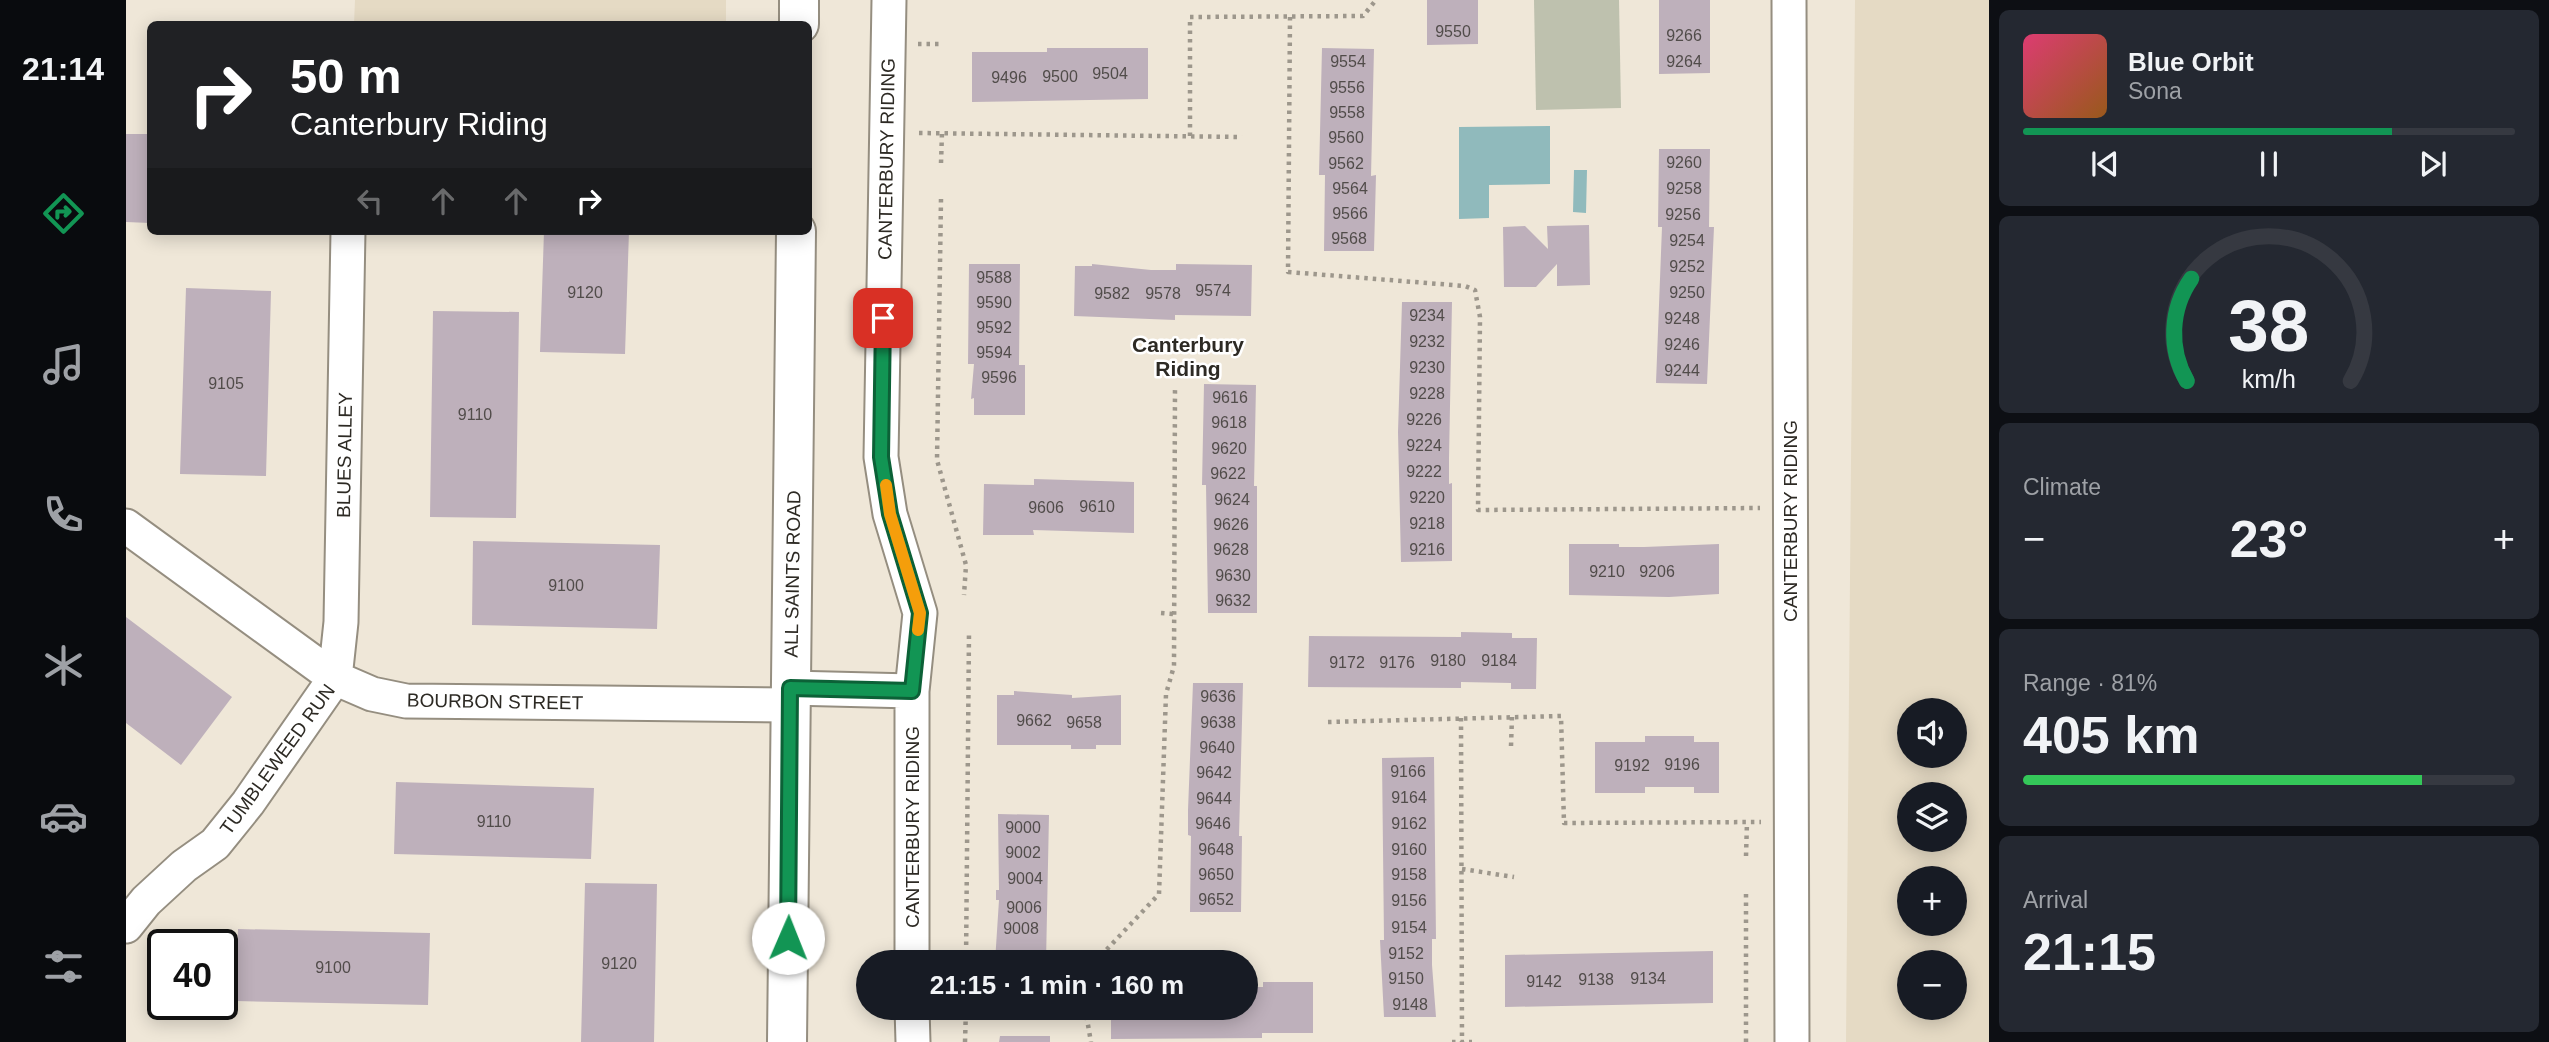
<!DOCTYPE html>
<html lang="en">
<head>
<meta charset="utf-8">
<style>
	:root { --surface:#171b24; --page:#242831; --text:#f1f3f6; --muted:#9ea1a6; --line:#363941; --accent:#129554 }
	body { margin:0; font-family:Arial,sans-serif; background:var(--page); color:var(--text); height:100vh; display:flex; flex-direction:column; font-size:26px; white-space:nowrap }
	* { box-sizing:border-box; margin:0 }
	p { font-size:23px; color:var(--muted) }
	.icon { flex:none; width:38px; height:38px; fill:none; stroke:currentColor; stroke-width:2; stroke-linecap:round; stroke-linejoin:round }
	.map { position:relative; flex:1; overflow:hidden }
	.panel { display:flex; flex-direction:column; gap:10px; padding:10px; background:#0d0f14; width:560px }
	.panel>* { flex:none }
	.top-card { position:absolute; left:21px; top:21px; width:665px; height:214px; border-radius:10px; box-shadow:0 4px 18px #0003; background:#202124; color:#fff; overflow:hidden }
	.controls { position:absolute; left:1771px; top:698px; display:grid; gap:14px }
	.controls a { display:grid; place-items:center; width:70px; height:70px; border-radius:50%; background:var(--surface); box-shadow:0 4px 18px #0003; font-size:35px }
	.speed { position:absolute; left:21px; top:929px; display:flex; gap:14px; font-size:35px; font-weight:700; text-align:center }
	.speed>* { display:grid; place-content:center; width:91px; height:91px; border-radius:50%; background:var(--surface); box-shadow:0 4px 18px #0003; line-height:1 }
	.speed .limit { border:4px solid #111; border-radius:10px; background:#fff; color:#111 }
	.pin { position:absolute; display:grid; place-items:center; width:60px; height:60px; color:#fff; margin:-30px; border-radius:14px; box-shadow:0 4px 10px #0006 }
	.me { position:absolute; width:77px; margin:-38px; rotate:1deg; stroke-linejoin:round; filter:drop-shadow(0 0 5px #0008) }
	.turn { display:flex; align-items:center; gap:24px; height:147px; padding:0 28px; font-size:32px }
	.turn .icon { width:91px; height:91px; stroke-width:2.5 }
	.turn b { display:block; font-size:49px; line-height:60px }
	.lanes { display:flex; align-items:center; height:66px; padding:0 28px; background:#0003; justify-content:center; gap:35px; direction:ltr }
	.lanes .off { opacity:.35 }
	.big { font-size:52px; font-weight:700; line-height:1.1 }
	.panel .tile { flex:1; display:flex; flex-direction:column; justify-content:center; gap:10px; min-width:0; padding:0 24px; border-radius:10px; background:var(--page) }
	.panel .dial { align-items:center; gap:0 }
	.dial svg { height:182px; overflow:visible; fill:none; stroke:var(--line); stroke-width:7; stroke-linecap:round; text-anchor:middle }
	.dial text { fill:var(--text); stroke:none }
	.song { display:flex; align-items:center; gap:21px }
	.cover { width:84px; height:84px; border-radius:10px; background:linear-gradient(135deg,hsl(340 70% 55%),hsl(30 70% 35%)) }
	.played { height:7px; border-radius:4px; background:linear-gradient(90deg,var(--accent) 75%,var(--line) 75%) }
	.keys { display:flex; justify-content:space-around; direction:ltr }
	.heat { display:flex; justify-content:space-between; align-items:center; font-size:38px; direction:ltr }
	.charge { height:10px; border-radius:5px; background:linear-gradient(90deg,#34c759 81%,var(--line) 0) }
	.trip { position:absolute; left:730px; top:950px; width:402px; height:70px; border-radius:35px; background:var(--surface); box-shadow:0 4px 18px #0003; font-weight:700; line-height:70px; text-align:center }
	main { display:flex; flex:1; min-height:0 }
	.menu { display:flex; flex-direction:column; width:126px; justify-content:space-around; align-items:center; background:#090b0e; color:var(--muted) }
	.menu .icon { width:49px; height:49px }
	.menu .active { color:var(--accent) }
	.menu b { font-size:32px; color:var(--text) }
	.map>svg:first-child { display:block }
</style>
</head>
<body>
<main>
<nav class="menu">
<b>21:14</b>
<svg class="icon active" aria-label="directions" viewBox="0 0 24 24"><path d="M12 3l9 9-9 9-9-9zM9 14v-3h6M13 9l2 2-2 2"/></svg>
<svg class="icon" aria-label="music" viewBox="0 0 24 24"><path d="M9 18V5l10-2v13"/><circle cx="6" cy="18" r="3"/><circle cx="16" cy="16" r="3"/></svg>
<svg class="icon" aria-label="phone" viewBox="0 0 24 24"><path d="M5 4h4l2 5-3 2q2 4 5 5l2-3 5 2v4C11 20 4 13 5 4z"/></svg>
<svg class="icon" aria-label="climate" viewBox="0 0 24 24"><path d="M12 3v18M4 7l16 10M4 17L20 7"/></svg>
<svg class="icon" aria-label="car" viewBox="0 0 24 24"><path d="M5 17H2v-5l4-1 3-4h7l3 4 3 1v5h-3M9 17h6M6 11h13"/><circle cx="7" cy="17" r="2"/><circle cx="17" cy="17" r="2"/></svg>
<svg class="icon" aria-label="filters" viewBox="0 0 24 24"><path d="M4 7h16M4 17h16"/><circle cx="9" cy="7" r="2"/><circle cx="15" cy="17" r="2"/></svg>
</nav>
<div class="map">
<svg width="1863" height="1042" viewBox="0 0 1863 1042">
	<rect width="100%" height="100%" fill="#efe7d8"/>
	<path fill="#e5dac4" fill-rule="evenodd" d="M229,0H600V24H228Z
		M1729,0H1863V1042H1720ZM1783,710H1829V756H1783ZM1783,794H1829V840H1783ZM1783,878H1829V924H1783ZM1783,962H1829V1008H1783Z"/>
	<path fill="#bec1ae" d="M1408,0H1493L1495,108L1410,110Z"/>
	<path fill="#90babc" d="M1424,126V184L1363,185V218L1333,219V127Z
		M1448,170H1461L1460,213L1447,212Z"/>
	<path fill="#beb0bb" d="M1301,0H1352V44L1301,45Z
		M1533,0H1584V73L1533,74Z
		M921,48H1022V99L846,102V52H921Z
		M1196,48L1248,49L1245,176L1250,175L1248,251H1198L1199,175H1193Z
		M0,134H24V223L0,222Z
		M1533,149H1584L1583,227H1588L1581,384L1530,383L1536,227H1532Z
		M1463,225L1464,285L1431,286V264L1410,287H1378L1377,227L1399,226L1422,249L1421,226Z
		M418,231H503L499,354L414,352Z
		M843,264H894L893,365H899V415H848V398L845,399L848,364H842Z
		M966,264L1025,270H1050V264L1126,265L1125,316L1049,315V320L948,316L949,266H966Z
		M60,288L145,291L140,476L54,474Z
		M1276,302H1326L1323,458V484L1326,483V561L1275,562L1272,432Z
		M307,311L393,312L390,518L304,517Z
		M1078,384L1130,385L1128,486H1131V613H1082L1080,485H1076Z
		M908,479L1008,482V533L907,530L908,535H857L858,484L908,485Z
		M347,541L534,545L531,629L346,625Z
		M1443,544H1493V547H1518L1593,544V594L1543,597L1443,595Z
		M0,617L106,697L55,765L0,723Z
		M1335,632L1386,633V638H1411L1410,689H1385V683L1335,682V688L1182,687L1183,636L1335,637Z
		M1067,683H1117L1113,836H1116L1115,912H1064L1065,836L1062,835V810Z
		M888,691L946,695V698L995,695V745H970V749H945V745H871V695H888Z
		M1519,736H1568V742H1593V793H1568V787H1519V793H1469V742H1519Z
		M1308,757L1310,939H1306V965L1310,1017H1258L1254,940H1258L1256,758Z
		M270,782L468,788L465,859L268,854Z
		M872,814L923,815L920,962H869L873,900H870V890H873Z
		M459,883L531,884L528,1042H455Z
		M112,929L304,933L302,1005L110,1001Z
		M1587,951V1003L1379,1007V955Z
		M1137,982H1187V1033H1136V1038L985,1039V1008H1120V987H1137Z
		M874,1036H924V1042H873Z"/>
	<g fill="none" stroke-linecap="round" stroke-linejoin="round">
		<defs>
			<path id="minor" d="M763,0L755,457L764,514L794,613L786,691V962
				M1663,0L1666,1042
				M0,526L209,678L246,694L280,701L664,705
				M664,688L786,691
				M0,926L20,901L58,866L89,844L122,803L209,678L215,622L222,231
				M786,1008L787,1042"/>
			<path id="tertiary" d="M673,24V0
				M661,1042L670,231"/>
		</defs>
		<use href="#minor" stroke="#958e80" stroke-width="37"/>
		<use href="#tertiary" stroke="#958e80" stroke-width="42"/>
		<path stroke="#9d978c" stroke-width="4.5" stroke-dasharray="3.5 5" stroke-linecap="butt" d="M1164,17L1162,272L1339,286L1349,290L1354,317L1352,510L1634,508
			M792,44H815
			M793,133L1116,137
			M1064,136V17L1237,16L1250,0
			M815,163L816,133
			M815,199L811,460L840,565L838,595
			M1035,613L1047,614
			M1335,718L1336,1042
			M1202,722L1435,716L1438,823L1635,822
			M1385,746L1386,717
			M1620,856L1621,822
			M1336,869L1388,877
			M840,962L843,632
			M969,962L1033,894L1040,694L1048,666L1049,386
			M959,1008L965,1042
			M839,1042L840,1008
			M1326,1042H1346
			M1620,1042V890"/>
		<use href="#minor" stroke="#fff" stroke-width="33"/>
		<use href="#tertiary" stroke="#fff" stroke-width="38"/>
	</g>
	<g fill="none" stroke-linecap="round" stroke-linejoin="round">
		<defs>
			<path id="route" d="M662,938L664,688L786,691L794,613L764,514L755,457L757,318"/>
		</defs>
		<use href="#route" stroke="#0c6137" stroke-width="18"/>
		<use href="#route" stroke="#129554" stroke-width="12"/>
		<path stroke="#f59e0b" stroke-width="12" d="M760,485L764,514L794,613L792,630"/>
	</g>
	<g text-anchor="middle" stroke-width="5" stroke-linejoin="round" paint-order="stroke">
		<g font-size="16" fill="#514c4a">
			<text x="1327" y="37">9550</text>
			<text x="1558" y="41">9266</text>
			<text x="1222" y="67">9554</text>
			<text x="1558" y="67">9264</text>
			<text x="984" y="79">9504</text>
			<text x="934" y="82">9500</text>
			<text x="883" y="83">9496</text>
			<text x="1221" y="93">9556</text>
			<text x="1221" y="118">9558</text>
			<text x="1220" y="143">9560</text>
			<text x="1558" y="168">9260</text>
			<text x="1220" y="169">9562</text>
			<text x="1224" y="194">9564</text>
			<text x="1558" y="194">9258</text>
			<text x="1224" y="219">9566</text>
			<text x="1557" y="220">9256</text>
			<text x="1223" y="244">9568</text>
			<text x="1561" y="246">9254</text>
			<text x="1561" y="272">9252</text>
			<text x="868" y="283">9588</text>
			<text x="1087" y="296">9574</text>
			<text x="459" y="298">9120</text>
			<text x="1561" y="298">9250</text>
			<text x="986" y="299">9582</text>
			<text x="1037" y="299">9578</text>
			<text x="868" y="308">9590</text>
			<text x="1301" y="321">9234</text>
			<text x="1556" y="324">9248</text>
			<text x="868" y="333">9592</text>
			<text x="1301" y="347">9232</text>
			<text x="1556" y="350">9246</text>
			<text x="868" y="358">9594</text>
			<text x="1301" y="373">9230</text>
			<text x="1556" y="376">9244</text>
			<text x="873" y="383">9596</text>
			<text x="100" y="389">9105</text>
			<text x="1301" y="399">9228</text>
			<text x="1104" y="403">9616</text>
			<text x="349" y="420">9110</text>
			<text x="1298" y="425">9226</text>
			<text x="1103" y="428">9618</text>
			<text x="1298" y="451">9224</text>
			<text x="1103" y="454">9620</text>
			<text x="1298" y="477">9222</text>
			<text x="1102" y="479">9622</text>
			<text x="1301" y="503">9220</text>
			<text x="1106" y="505">9624</text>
			<text x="971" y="512">9610</text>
			<text x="920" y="513">9606</text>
			<text x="1301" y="529">9218</text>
			<text x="1105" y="530">9626</text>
			<text x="1105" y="555">9628</text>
			<text x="1301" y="555">9216</text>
			<text x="1481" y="577">9210</text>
			<text x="1531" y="577">9206</text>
			<text x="1107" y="581">9630</text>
			<text x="440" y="591">9100</text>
			<text x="1107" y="606">9632</text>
			<text x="1322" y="666">9180</text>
			<text x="1373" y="666">9184</text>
			<text x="1221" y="668">9172</text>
			<text x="1271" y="668">9176</text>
			<text x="1092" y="702">9636</text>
			<text x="908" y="726">9662</text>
			<text x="958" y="728">9658</text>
			<text x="1092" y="728">9638</text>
			<text x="1091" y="753">9640</text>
			<text x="1556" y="770">9196</text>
			<text x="1506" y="771">9192</text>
			<text x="1282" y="777">9166</text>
			<text x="1088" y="778">9642</text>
			<text x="1283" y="803">9164</text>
			<text x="1088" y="804">9644</text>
			<text x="368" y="827">9110</text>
			<text x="1087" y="829">9646</text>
			<text x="1283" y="829">9162</text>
			<text x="897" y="833">9000</text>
			<text x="1090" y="855">9648</text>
			<text x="1283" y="855">9160</text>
			<text x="897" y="858">9002</text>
			<text x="1090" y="880">9650</text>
			<text x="1283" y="880">9158</text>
			<text x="899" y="884">9004</text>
			<text x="1090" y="905">9652</text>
			<text x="1283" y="906">9156</text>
			<text x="898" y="913">9006</text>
			<text x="1283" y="933">9154</text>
			<text x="895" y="934">9008</text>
			<text x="1280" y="959">9152</text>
			<text x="493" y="969">9120</text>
			<text x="207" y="973">9100</text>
			<text x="1280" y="984">9150</text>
			<text x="1522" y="984">9134</text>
			<text x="1470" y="985">9138</text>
			<text x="1418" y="987">9142</text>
			<text x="1284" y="1010">9148</text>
		</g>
		<g font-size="19" fill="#2d2a24" stroke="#fff">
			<text transform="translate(760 159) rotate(-89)" y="7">CANTERBURY RIDING</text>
			<text transform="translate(218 455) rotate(-89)" y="7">BLUES ALLEY</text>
			<text transform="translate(1664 521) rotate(-90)" y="7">CANTERBURY RIDING</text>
			<text transform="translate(666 574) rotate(-89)" y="7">ALL SAINTS ROAD</text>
			<text transform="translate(369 701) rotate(1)" y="7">BOURBON STREET</text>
			<text transform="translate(151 759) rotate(-54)" y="7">TUMBLEWEED RUN</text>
			<text transform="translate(786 827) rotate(-90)" y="7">CANTERBURY RIDING</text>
		</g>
		<g font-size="21" font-weight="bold" fill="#2d2a24" stroke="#fff">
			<text x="1062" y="352">Canterbury<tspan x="1062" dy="24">Riding</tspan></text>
		</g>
	</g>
</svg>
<div class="controls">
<a><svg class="icon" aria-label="sound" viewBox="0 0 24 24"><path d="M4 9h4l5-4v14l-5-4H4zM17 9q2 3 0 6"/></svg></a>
<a><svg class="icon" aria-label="layers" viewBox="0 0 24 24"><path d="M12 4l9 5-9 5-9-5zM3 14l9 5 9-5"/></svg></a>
<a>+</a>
<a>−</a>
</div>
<div class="speed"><div class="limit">40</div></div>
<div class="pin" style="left:757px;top:318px;background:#d93025"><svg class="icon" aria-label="arrive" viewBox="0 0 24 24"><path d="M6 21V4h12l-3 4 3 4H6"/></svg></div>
<svg class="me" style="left:662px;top:938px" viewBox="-20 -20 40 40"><circle r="19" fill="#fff"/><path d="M0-13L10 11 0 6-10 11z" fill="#129554"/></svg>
<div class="trip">21:15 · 1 min · 160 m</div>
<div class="top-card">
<div class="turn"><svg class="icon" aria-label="right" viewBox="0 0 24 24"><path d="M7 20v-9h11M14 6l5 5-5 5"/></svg><div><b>50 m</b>Canterbury Riding</div></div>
<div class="lanes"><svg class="icon off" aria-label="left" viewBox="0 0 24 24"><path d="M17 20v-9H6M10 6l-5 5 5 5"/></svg><svg class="icon off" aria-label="ahead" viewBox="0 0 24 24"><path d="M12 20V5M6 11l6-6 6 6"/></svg><svg class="icon off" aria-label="ahead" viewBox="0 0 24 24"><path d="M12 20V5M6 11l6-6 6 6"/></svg><svg class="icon" aria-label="right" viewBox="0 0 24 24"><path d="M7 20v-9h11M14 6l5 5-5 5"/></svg></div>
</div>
</div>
<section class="panel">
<div class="tile">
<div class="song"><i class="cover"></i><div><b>Blue Orbit</b><p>Sona</p></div></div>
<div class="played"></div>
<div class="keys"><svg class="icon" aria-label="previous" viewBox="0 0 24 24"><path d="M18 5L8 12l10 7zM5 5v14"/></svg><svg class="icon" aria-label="pause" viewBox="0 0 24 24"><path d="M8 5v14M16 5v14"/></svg><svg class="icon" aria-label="next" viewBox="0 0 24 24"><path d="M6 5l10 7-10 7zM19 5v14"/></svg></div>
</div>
<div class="tile dial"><svg viewBox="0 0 100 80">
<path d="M14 69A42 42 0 1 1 86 69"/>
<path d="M14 69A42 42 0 0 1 16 24" stroke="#129554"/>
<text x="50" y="56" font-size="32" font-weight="700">38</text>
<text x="50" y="72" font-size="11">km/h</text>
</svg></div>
<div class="tile"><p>Climate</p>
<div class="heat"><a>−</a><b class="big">23°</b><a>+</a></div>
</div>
<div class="tile"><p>Range · 81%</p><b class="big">405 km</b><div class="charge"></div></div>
<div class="tile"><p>Arrival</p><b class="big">21:15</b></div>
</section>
</main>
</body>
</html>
